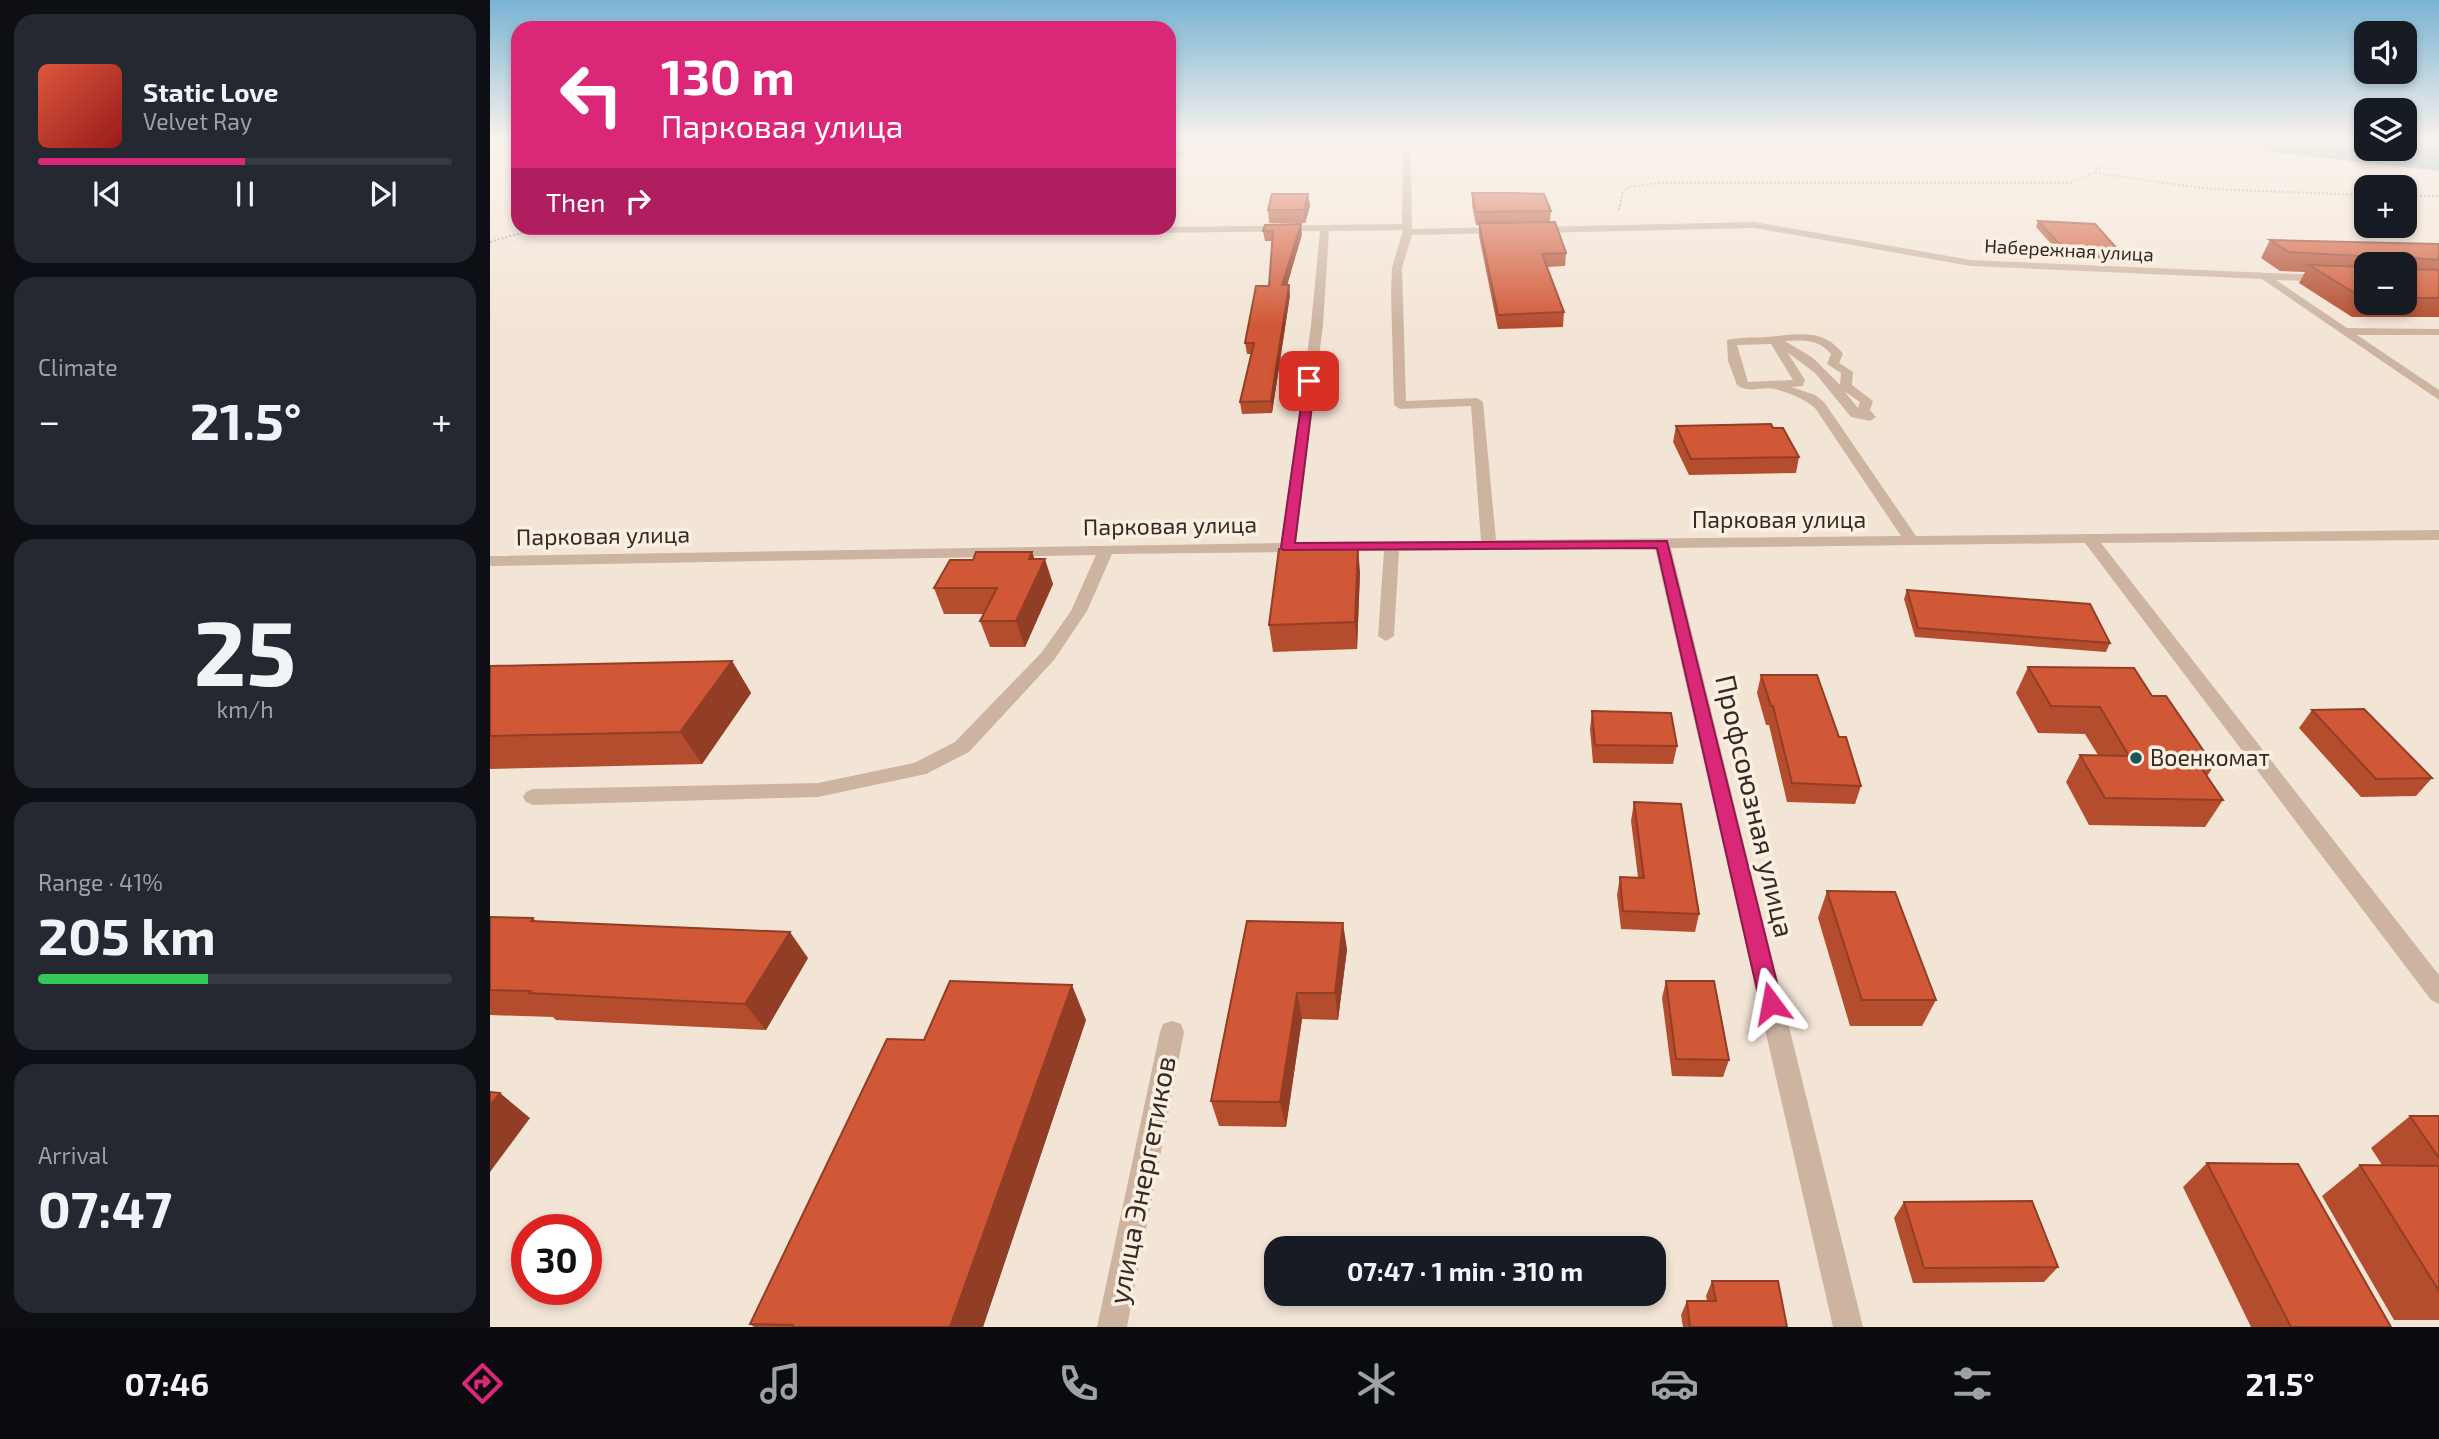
<!DOCTYPE html>
<html lang="en">
<head>
<meta charset="utf-8">
<style>
	:root { --surface:#171b24; --page:#242831; --text:#f1f3f6; --muted:#9ea1a6; --line:#363941; --accent:#db2777 }
	body { margin:0; font-family:"Exo 2",sans-serif; background:var(--page); color:var(--text); height:100vh; display:flex; flex-direction:column; font-size:26px; white-space:nowrap }
	* { box-sizing:border-box; margin:0 }
	p { font-size:23px; color:var(--muted) }
	.icon { flex:none; width:38px; height:38px; fill:none; stroke:currentColor; stroke-width:2; stroke-linecap:round; stroke-linejoin:round }
	.map { position:relative; flex:1; overflow:hidden }
	.details { display:flex; flex-direction:column; gap:14px; padding:14px; background:#0d0f14; width:490px }
	.details>* { flex:none }
	.banner { position:absolute; left:21px; top:21px; width:665px; height:214px; border-radius:21px; box-shadow:0 4px 10px #0003; background:#db2777; color:#fff; overflow:hidden }
	.fabs { position:absolute; left:1864px; top:21px; display:grid; gap:14px }
	.fabs a { display:grid; place-items:center; width:63px; height:63px; border-radius:14px; background:var(--surface); box-shadow:0 4px 10px #0003; font-size:35px }
	.speed { position:absolute; left:21px; top:1214px; display:flex; gap:14px; font-size:35px; font-weight:700; text-align:center }
	.speed>* { display:grid; place-content:center; width:91px; height:91px; border-radius:50%; background:var(--surface); box-shadow:0 4px 10px #0003; line-height:1 }
	.speed .limit { border:10px solid #d22; background:#fff; color:#111 }
	.pin { position:absolute; display:grid; place-items:center; width:60px; height:60px; color:#fff; margin:-30px; border-radius:14px; box-shadow:0 4px 10px #0006 }
	.me { position:absolute; width:77px; margin:-38px; rotate:347deg; stroke-linejoin:round; filter:drop-shadow(0 0 5px #0008) }
	.turn { display:flex; align-items:center; gap:24px; height:147px; padding:0 35px; font-size:32px }
	.turn .icon { width:91px; height:91px; stroke-width:2.5 }
	.turn b { display:block; font-size:49px; line-height:60px }
	.then { display:flex; align-items:center; height:66px; padding:0 35px; background:#0003; gap:14px; font-size:26px }
	.big { font-size:52px; font-weight:700; line-height:1.1 }
	.details .card { flex:1; display:flex; flex-direction:column; justify-content:center; gap:10px; min-width:0; padding:0 24px; border-radius:21px; background:var(--page) }
	.details .dial { align-items:center; gap:0 }
	.dial b { font-size:91px; line-height:1 }
	.song { display:flex; align-items:center; gap:21px }
	.cover { width:84px; height:84px; border-radius:10px; background:linear-gradient(135deg,hsl(10 70% 55%),hsl(0 70% 35%)) }
	.played { height:7px; border-radius:4px; background:linear-gradient(90deg,var(--accent) 50%,var(--line) 50%) }
	.keys { display:flex; justify-content:space-around; direction:ltr }
	.heat { display:flex; justify-content:space-between; align-items:center; font-size:38px; direction:ltr }
	.charge { height:10px; border-radius:5px; background:linear-gradient(90deg,#34c759 41%,var(--line) 0) }
	.trip { position:absolute; left:774px; top:1236px; width:402px; height:70px; border-radius:21px; background:var(--surface); box-shadow:0 4px 10px #0003; font-weight:700; line-height:70px; text-align:center }
	.tabs { display:flex; height:112px; justify-content:space-around; align-items:center; background:#090b0e; color:var(--muted) }
	.tabs .icon { width:49px; height:49px }
	.tabs .on { color:var(--accent) }
	.tabs b { font-size:32px; color:var(--text) }
	main { display:flex; flex:1; min-height:0 }
	.map>svg:first-child { display:block }
</style>
</head>
<body>
<main>
<section class="details">
<div class="card">
<div class="song"><i class="cover"></i><div><b>Static Love</b><p>Velvet Ray</p></div></div>
<div class="played"></div>
<div class="keys"><svg class="icon" aria-label="previous" viewBox="0 0 24 24"><path d="M18 5L8 12l10 7zM5 5v14"/></svg><svg class="icon" aria-label="pause" viewBox="0 0 24 24"><path d="M8 5v14M16 5v14"/></svg><svg class="icon" aria-label="next" viewBox="0 0 24 24"><path d="M6 5l10 7-10 7zM19 5v14"/></svg></div>
</div>
<div class="card"><p>Climate</p>
<div class="heat"><a>−</a><b class="big">21.5°</b><a>+</a></div>
</div>
<div class="card dial"><b>25</b><p>km/h</p></div>
<div class="card"><p>Range · 41%</p><b class="big">205 km</b><div class="charge"></div></div>
<div class="card"><p>Arrival</p><b class="big">07:47</b></div>
</section>
<div class="map">
<svg width="1949" height="1327" viewBox="0 0 1949 1327">
	<rect width="100%" height="100%" fill="#f3e5d6"/>
	<path fill="#73b1b2" d="M1688,141H1876V149H1914L1915,141H1949V171Z"/>
	<g fill="none" stroke-linecap="round" stroke-linejoin="round">
		<path stroke="#b79d8b" stroke-width="2" stroke-dasharray="2 2" stroke-linecap="butt" d="M1605,173L1719,189L1876,195
			M1914,196H1949
			M1129,210L1133,191L1139,187L1168,183H1581L1605,172L1640,142
			M0,242L48,228"/>
		<path fill="#ccb4a1" fill-rule="evenodd" d="M706,141H715L679,163V158Z
			M909,141H917L921,163L922,229L1011,227L1016,230L1011,233L922,235L912,268L916,401L987,398L993,402L1006,540L1411,536L1325,408C1315,399 1296,392 1285,389C1272,386 1259,394 1247,385L1238,361L1237,340C1250,337 1263,338 1276,337C1305,335 1333,327 1353,354L1349,363L1363,372L1362,385L1383,401L1380,410L1386,417L1380,421L1361,417L1325,373L1297,352L1315,380L1313,386L1301,387L1325,395L1334,402L1426,536L1949,530V540L1611,543L1949,975V1004L1941,1000L1595,543L1181,548L1373,1327H1343L1165,548L909,551L904,636L896,641L888,636L894,551L622,554L597,611L564,660L479,752L436,774L328,797L43,805L36,802L33,797L36,792L43,789L328,783L424,763L465,742L552,652L581,611L606,555L0,566V556L791,543L821,325L830,231L658,233L653,230L679,227L912,224L913,163ZM913,230L902,268L901,291L904,405L910,409L981,406L991,541L806,542L833,325L839,231ZM1295,341C1313,340 1329,339 1341,354L1337,364L1351,373L1350,385L1323,358ZM1281,344L1303,380L1258,382L1247,345ZM1354,391L1370,402L1368,408Z
			M1265,222L1481,260L1876,277V283L1786,280L1857,328L1949,329V335H1867L1949,390V400L1772,279L1481,266L1265,228L1046,233L1041,230L1046,227Z
			M568,228H581L576,231Z
			M682,1021L691,1024L694,1032L637,1327H607L670,1032L673,1024Z"/>
	</g>
	<path fill="#b44c2e" fill-rule="evenodd" d="M982,193L1061,211L1060,222L1076,253L1075,266L1057,267L1074,312L1073,327L1008,329L989,236V225H986L982,205Z
		M818,194L820,206L815,223H779L778,210Z
		M1548,221L1630,252L1627,259L1574,258L1546,227Z
		M775,225L812,234L797,285H799L800,295L782,413L752,414L750,402L761,354H757L755,343L779,286L783,241H775L773,231Z
		M1780,240L1949,244V317H1862L1809,283L1815,272L1790,271L1771,258ZM1876,264H1914V303H1876Z
		M1186,426L1283,428L1309,457L1306,473L1199,475L1183,442Z
		M542,552L544,559L563,584L535,647H500L490,621L494,614H454L444,588L483,560Z
		M870,572L867,649L783,652L779,625Z
		M1417,590L1620,643L1616,652L1425,637L1414,599Z
		M242,661L261,693L212,764L0,769V666Z
		M1538,667L1662,696L1724,766L1717,776L1733,800L1715,827L1599,825L1576,782L1590,755H1608L1595,734L1548,733L1526,693Z
		M1271,675L1349,737L1371,786L1365,804L1297,802L1279,725H1276L1267,693Z
		M1822,710L1942,778L1926,796L1871,797L1809,728Z
		M1102,711L1187,746L1183,764L1103,763L1100,729Z
		M1144,802L1209,914L1205,932L1131,929L1127,895L1130,877H1148L1141,821Z
		M1337,891L1446,1000L1432,1026H1360L1328,918Z
		M0,917L43,918L46,921L318,958L276,1030L66,1020L63,1017L0,1015Z
		M757,921L857,949L848,1020L812,1019L796,1127L729,1126L721,1101Z
		M1176,981L1239,1060L1233,1077L1182,1076L1172,998Z
		M596,1020L493,1327H264L260,1324Z
		M1920,1116H1949V1320H1904L1832,1196L1870,1165H1892L1881,1148Z
		M1717,1163L1901,1327H1761L1693,1187Z
		M1414,1202L1568,1267L1554,1282L1423,1283L1404,1218Z
		M1222,1281L1297,1327H1193L1191,1315L1197,1301H1217L1216,1296Z"/>
	<path fill="#923e26" d="M818,194L820,206L815,223L814,210Z
		M811,224L812,234L794,296L792,285Z
		M799,285L800,295L782,413L781,401Z
		M868,547L870,572L867,649L865,622Z
		M542,552L549,572L555,559L563,584L535,647L526,621L539,559Z
		M242,661L261,693L212,764L190,732Z
		M853,923L857,949L848,1020L845,993Z
		M300,932L318,958L276,1030L255,1004Z
		M582,985L596,1020L493,1327H460Z
		M807,993L812,1019L796,1127L790,1102Z
		M10,1093L40,1118L0,1172V1105Z"/>
	<path fill="#d15836" stroke="#923e26" stroke-width="2" d="M982,193H1022L1054,194L1061,211L986,212Z
		M782,194H818L814,210H778Z
		M1548,221L1605,224L1630,252L1576,251Z
		M1065,222L1076,253L1052,254L1074,312L1008,315L989,223Z
		M811,224L792,285H799L781,401L750,402L764,343H755L766,286H779L783,231H773L775,225Z
		M1780,240L1949,244V260L1925,258L1922,266L1925,269L1949,270V298H1914V264H1889L1888,257L1799,252Z
		M1819,265L1876,267V298H1873Z
		M1281,424L1283,428H1293L1309,457L1201,459L1186,426Z
		M868,547L865,622L779,625L789,549Z
		M486,552H542L539,559H555L526,621H490L507,588H444L460,560H483Z
		M1417,590L1600,604L1620,643L1428,628Z
		M242,661L190,732L0,736V666Z
		M1538,667L1644,668L1662,696H1676L1724,766H1710L1733,800L1615,798L1590,755L1639,756L1610,707L1561,706Z
		M1271,675H1327L1349,737H1356L1371,786L1302,783L1283,706H1281Z
		M1874,709L1942,778L1886,779L1822,710Z
		M1102,711L1181,713L1187,746L1105,745Z
		M1144,802L1191,804L1209,914L1133,911L1130,877L1154,878Z
		M1337,891L1405,892L1446,1000H1372Z
		M0,917L43,918L41,921L300,932L255,1004L39,993L41,991L0,990Z
		M757,921L853,923L845,993H807L790,1102L721,1101Z
		M460,981L582,985L460,1327H302L303,1325L260,1324L397,1039L434,1040Z
		M1176,981H1224L1239,1060L1186,1059Z
		M0,1092L10,1093L0,1105Z
		M1920,1116H1949V1158Z
		M1717,1163L1808,1164L1901,1327H1801Z
		M1870,1165L1949,1166V1291Z
		M1542,1201L1568,1267L1434,1268L1414,1202Z
		M1222,1281H1288L1297,1327H1200L1197,1301H1226Z"/>
	<linearGradient id="sky" x2="0" y2="1"><stop stop-color="#79b3d2"/><stop offset="0.43" stop-color="#faf3ed"/><stop offset="1" stop-color="#faf3ed" stop-opacity="0"/></linearGradient>
	<rect width="1949" height="326" fill="url(#sky)"/>
	<path fill="#db2777" stroke="#8e194d" stroke-width="2" d="M815,378L825,381L805,543L1177,541L1292,1003L1289,1010L1281,1012L1273,1010L1270,1003L1167,548L793,550L791,547Z"/>
	<circle fill="#17575a" stroke="#fbefe2" stroke-width="2.5" cx="1646" cy="758" r="7"/>
	<g text-anchor="middle" stroke-width="7" stroke-linejoin="round" paint-order="stroke">
		<g font-size="19" fill="#352a25" stroke="#fbefe2">
			<text transform="translate(1579 250) rotate(3)" y="7">Набережная улица</text>
		</g>
		<g font-size="23" fill="#352a25" stroke="#fbefe2">
			<text x="1289" y="528">Парковая улица</text>
			<text transform="translate(680 526) rotate(-1)" y="8">Парковая улица</text>
			<text transform="translate(113 536) rotate(-1)" y="8">Парковая улица</text>
		</g>
		<g font-size="23" fill="#352a25" stroke="#fbefe2" text-anchor="start">
			<text x="1660" y="766">Военкомат</text>
		</g>
		<g font-size="28" fill="#352a25" stroke="#fbefe2">
			<text transform="translate(1265 806) rotate(77)" y="10">Профсоюзная улица</text>
			<text transform="translate(652 1180) rotate(-79)" y="10">улица Энергетиков</text>
		</g>
	</g>
</svg>
<div class="fabs">
<a><svg class="icon" aria-label="sound" viewBox="0 0 24 24"><path d="M4 9h4l5-4v14l-5-4H4zM17 9q2 3 0 6"/></svg></a>
<a><svg class="icon" aria-label="layers" viewBox="0 0 24 24"><path d="M12 4l9 5-9 5-9-5zM3 14l9 5 9-5"/></svg></a>
<a>+</a>
<a>−</a>
</div>
<div class="speed"><div class="limit">30</div></div>
<div class="pin" style="left:819px;top:381px;background:#d93025"><svg class="icon" aria-label="arrive" viewBox="0 0 24 24"><path d="M6 21V4h12l-3 4 3 4H6"/></svg></div>
<svg class="me" style="left:1281px;top:1003px" viewBox="-20 -20 40 40"><path d="M0-17L14 15 0 8-14 15z" fill="#db2777" stroke="#fff" stroke-width="4"/></svg>
<div class="trip">07:47 · 1 min · 310 m</div>
<div class="banner">
<div class="turn"><svg class="icon" aria-label="left" viewBox="0 0 24 24"><path d="M17 20v-9H6M10 6l-5 5 5 5"/></svg><div><b>130 m</b>Парковая улица</div></div>
<div class="then">Then<svg class="icon" aria-label="right" viewBox="0 0 24 24"><path d="M7 20v-9h11M14 6l5 5-5 5"/></svg></div>
</div>
</div>
</main>
<nav class="tabs">
<b>07:46</b>
<svg class="icon on" aria-label="directions" viewBox="0 0 24 24"><path d="M12 3l9 9-9 9-9-9zM9 14v-3h6M13 9l2 2-2 2"/></svg>
<svg class="icon" aria-label="music" viewBox="0 0 24 24"><path d="M9 18V5l10-2v13"/><circle cx="6" cy="18" r="3"/><circle cx="16" cy="16" r="3"/></svg>
<svg class="icon" aria-label="phone" viewBox="0 0 24 24"><path d="M5 4h4l2 5-3 2q2 4 5 5l2-3 5 2v4C11 20 4 13 5 4z"/></svg>
<svg class="icon" aria-label="climate" viewBox="0 0 24 24"><path d="M12 3v18M4 7l16 10M4 17L20 7"/></svg>
<svg class="icon" aria-label="car" viewBox="0 0 24 24"><path d="M5 17H2v-5l4-1 3-4h7l3 4 3 1v5h-3M9 17h6M6 11h13"/><circle cx="7" cy="17" r="2"/><circle cx="17" cy="17" r="2"/></svg>
<svg class="icon" aria-label="filters" viewBox="0 0 24 24"><path d="M4 7h16M4 17h16"/><circle cx="9" cy="7" r="2"/><circle cx="15" cy="17" r="2"/></svg>
<b>21.5°</b>
</nav>
</body>
</html>
